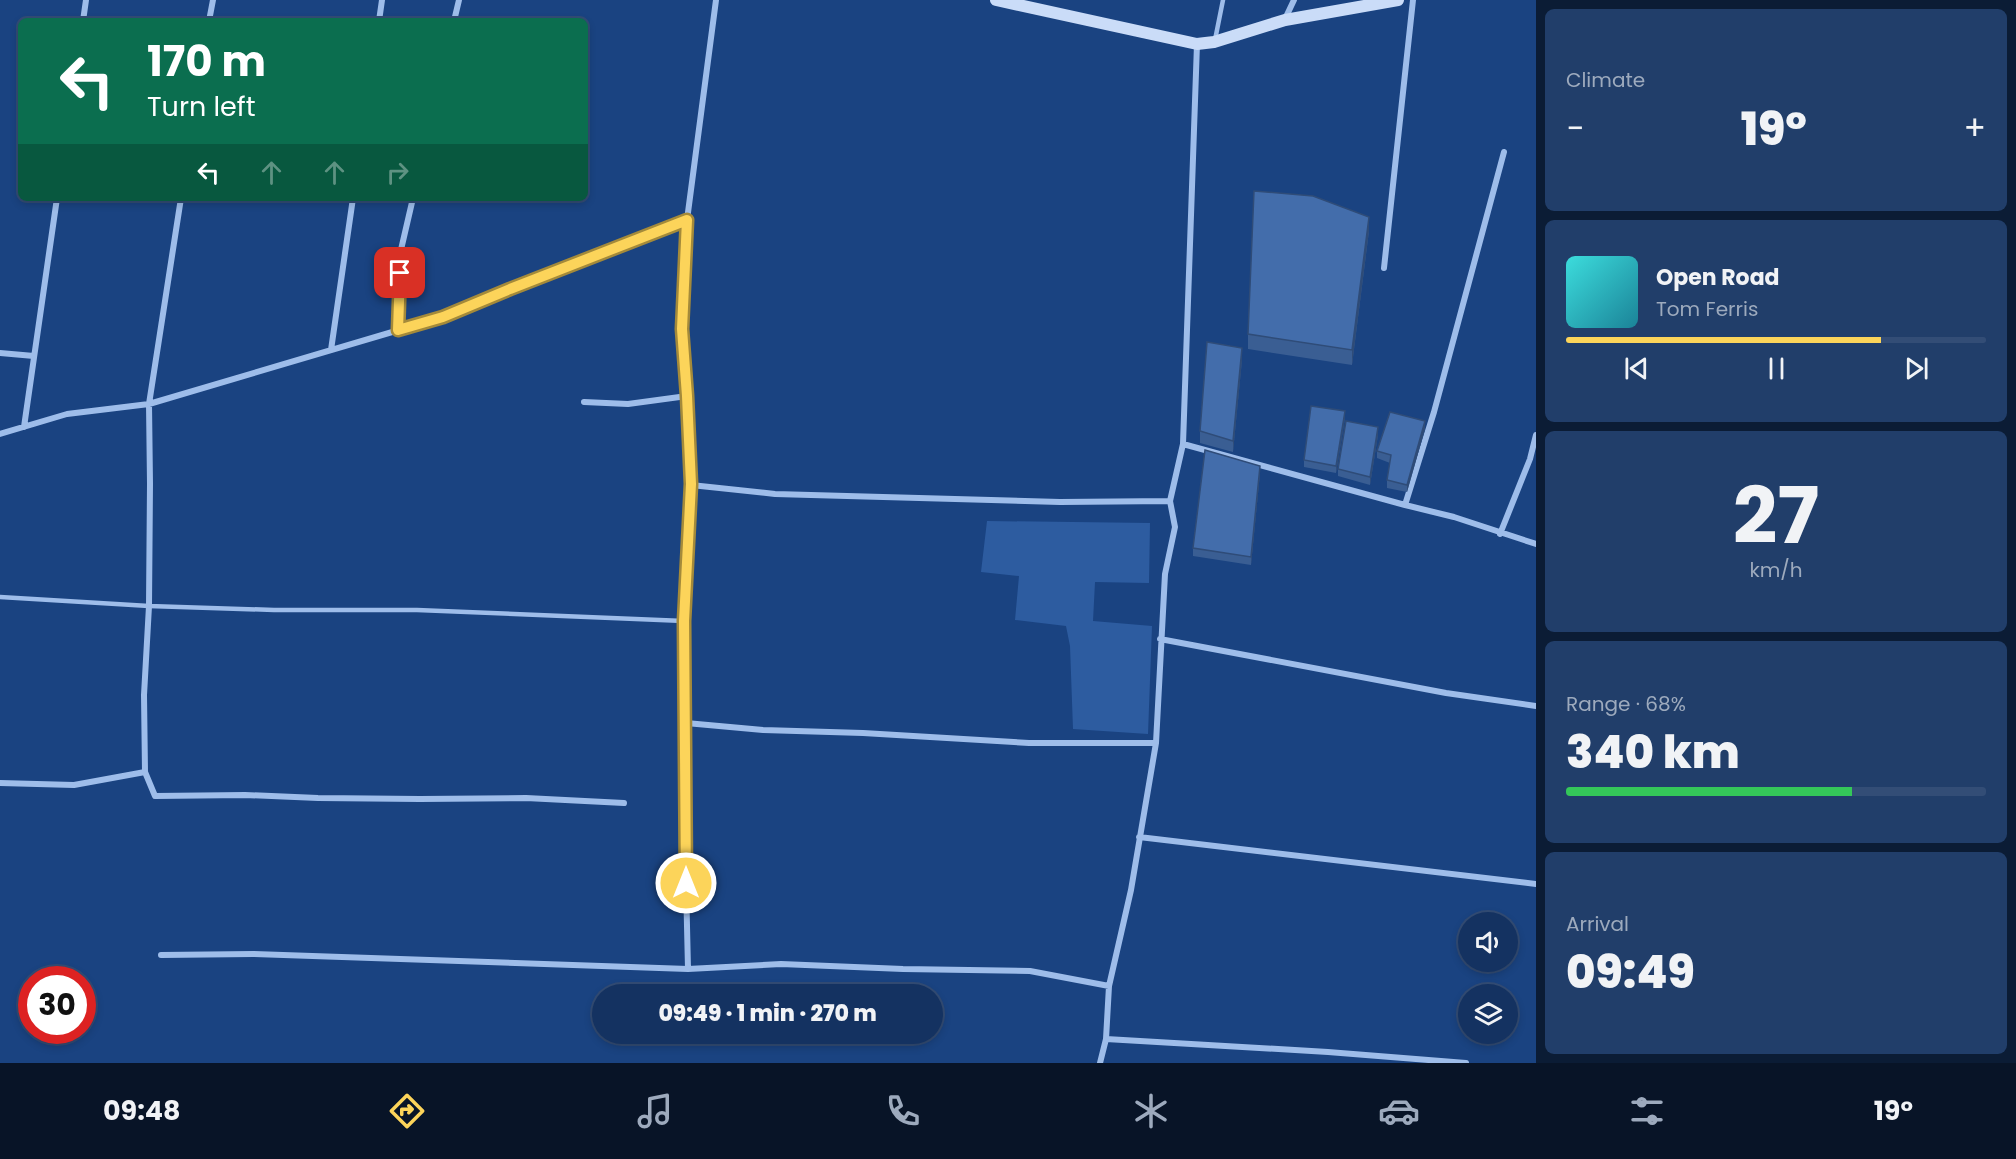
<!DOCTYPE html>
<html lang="en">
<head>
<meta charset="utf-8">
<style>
	:root { --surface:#143261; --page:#213e6a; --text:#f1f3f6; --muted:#9daabd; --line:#334d76; --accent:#fcd45a }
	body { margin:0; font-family:Poppins,sans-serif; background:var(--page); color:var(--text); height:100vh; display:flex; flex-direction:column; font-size:22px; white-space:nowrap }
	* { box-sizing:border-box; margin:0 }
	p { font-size:20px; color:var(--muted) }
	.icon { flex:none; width:33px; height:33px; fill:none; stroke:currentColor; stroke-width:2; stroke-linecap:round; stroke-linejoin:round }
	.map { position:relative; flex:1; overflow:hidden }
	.panel { display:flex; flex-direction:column; gap:9px; padding:9px; background:#0b1c35; width:480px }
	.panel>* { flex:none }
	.hud { position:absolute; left:18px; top:18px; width:570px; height:183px; border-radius:9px; box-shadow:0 3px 9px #0003,0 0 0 2px var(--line); background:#0b6e4f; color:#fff; overflow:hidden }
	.fabs { position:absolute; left:1458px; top:912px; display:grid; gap:12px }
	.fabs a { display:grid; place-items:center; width:60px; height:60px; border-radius:50%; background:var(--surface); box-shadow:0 3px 9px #0003,0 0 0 2px var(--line); font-size:30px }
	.speed { position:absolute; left:18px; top:966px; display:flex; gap:12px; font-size:30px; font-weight:700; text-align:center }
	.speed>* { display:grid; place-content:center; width:78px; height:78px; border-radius:50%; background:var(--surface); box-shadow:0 3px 9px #0003,0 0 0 2px var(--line); line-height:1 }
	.speed .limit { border:9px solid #d22; background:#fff; color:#111 }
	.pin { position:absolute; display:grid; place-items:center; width:51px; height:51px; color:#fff; margin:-26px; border-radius:12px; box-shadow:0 3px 9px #0006 }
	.me { position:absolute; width:66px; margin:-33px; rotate:0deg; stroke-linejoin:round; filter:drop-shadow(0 0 4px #0008) }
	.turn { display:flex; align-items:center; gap:21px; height:126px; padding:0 30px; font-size:27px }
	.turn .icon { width:78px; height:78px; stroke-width:2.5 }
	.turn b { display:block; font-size:42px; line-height:51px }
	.lanes { display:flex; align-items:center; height:57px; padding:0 30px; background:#0003; justify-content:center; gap:30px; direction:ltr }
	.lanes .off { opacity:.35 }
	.big { font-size:45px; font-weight:800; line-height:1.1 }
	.panel .card { flex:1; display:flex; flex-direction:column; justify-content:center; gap:9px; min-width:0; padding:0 21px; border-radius:9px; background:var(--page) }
	.panel .dial { align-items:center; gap:0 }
	.dial b { font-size:78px; line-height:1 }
	.song { display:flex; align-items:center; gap:18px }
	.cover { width:72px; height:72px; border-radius:9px; background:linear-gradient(135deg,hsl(180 70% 55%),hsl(190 70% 35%)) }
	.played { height:6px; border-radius:3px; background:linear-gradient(90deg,var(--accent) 75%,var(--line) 75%) }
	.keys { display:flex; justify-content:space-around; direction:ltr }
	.heat { display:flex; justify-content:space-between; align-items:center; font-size:33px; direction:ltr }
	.charge { height:9px; border-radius:4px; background:linear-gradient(90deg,#34c759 68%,var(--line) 0) }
	.trip { position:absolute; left:592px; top:984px; width:351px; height:60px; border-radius:30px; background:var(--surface); box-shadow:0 3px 9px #0003,0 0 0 2px var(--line); font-weight:800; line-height:60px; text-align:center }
	.tab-bar { display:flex; height:96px; justify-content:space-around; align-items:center; background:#081427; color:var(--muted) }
	.tab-bar .icon { width:42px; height:42px }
	.tab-bar .selected { color:var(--accent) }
	.tab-bar b { font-size:27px; color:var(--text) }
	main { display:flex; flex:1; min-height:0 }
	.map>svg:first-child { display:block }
</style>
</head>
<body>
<main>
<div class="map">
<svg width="1536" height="1063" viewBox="0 0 1536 1063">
	<rect width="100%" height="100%" fill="#1a4381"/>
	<path fill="#2d5ca0" d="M987,521L1150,523L1149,583L1095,582L1093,621L1152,626L1148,734L1073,729L1070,646L1066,626L1015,620L1019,576L981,572Z"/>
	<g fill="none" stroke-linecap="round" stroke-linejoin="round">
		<path stroke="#9ebdea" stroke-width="4.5" d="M1215,40L1223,0
			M0,597L149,606L274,610H417L684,621"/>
		<path stroke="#9ebdea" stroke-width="6" d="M1285,19L1294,0
			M83,21L86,0
			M209,21L213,0
			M379,21L382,0
			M454,21L459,0
			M181,198L149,404L150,484L149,606L144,695L145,772L155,796L245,795L318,798L420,799L526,798L624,803
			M1384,268L1413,0
			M398,330L400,254L413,198
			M331,350L353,198
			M0,353L34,356
			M584,402L628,404L687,396
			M24,427L57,198
			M0,434L67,414L149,404L443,317L510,289L687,220
			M1183,444L1405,505L1454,517L1536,544
			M691,485L775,494L1060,502L1170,501
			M1405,505L1434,412L1504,152
			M1500,534L1530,459L1536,435
			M1160,639L1446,693L1536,706
			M686,723L763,730L863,733L1029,743H1156
			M0,783L74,785L145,772
			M1139,837L1536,884
			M161,955L253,954L688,969L781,964L903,969L1030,971L1109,986
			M688,969L686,883L684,621L691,485L687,396L682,329L687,220L716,0
			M1106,1039L1328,1052L1466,1063
			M1100,1063L1106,1039L1109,986L1131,890L1156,743L1165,574L1175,527L1170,501L1183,444L1197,44"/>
		<path stroke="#cadcf8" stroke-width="12" d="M996,0L1197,44L1214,42L1285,20L1398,0"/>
	</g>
	<path fill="#3a5e93" d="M1369,231L1352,365L1248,349V334Z
		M1242,360L1233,452L1200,443V431Z
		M1345,418L1336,473L1304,467V460Z
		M1425,429L1407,492L1387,488V480L1390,463L1377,458V451Z
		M1378,435L1370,485L1338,476V469Z
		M1260,473L1251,565L1193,556V548Z"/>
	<path fill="#2f4c78" d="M1369,217V231L1352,365V350Z
		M1242,348V360L1233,452V441Z
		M1345,411V418L1336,473V466Z
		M1425,421V429L1407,492V485Z
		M1378,427V435L1370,485V477Z
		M1260,466V473L1251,565V557Z"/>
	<path fill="#436dab" stroke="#2f4c78" stroke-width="1.5" d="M1254,191L1313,196L1369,217L1352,350L1248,334Z
		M1207,342L1242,348L1233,441L1200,431Z
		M1311,406L1345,411L1336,466L1304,460Z
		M1390,412L1425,421L1407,485L1387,480L1391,455L1377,451Z
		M1346,421L1378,427L1370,477L1338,469Z
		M1205,450L1260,466L1251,557L1193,548Z"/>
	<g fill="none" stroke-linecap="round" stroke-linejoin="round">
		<defs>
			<path id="route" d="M400,273L398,330L443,317L510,289L687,220L682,329L687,396L691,484L684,621L686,883"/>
		</defs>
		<use href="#route" stroke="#a48a3a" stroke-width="15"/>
		<use href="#route" stroke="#fcd45a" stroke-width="10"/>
	</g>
</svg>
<div class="fabs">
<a><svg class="icon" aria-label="sound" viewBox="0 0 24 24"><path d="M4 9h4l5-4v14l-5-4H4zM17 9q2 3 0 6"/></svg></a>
<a><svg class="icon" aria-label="layers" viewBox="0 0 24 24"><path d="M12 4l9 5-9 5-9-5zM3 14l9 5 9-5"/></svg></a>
</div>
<div class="speed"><div class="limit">30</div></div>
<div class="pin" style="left:400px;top:273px;background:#d93025"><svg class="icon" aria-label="arrive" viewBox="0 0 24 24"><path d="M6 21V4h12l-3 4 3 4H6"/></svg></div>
<svg class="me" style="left:686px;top:883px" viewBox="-20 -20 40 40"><circle r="17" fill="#fcd45a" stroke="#fff" stroke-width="3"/><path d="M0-11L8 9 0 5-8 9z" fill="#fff"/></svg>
<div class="trip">09:49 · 1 min · 270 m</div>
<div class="hud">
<div class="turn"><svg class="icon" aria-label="left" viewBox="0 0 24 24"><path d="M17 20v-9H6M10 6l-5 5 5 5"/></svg><div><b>170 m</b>Turn left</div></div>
<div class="lanes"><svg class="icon" aria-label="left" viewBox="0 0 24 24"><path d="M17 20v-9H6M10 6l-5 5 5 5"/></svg><svg class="icon off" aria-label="ahead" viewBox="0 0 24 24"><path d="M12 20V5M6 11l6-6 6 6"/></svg><svg class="icon off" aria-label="ahead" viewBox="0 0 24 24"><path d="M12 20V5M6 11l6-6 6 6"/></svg><svg class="icon off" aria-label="right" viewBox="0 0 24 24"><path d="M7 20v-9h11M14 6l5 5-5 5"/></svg></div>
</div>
</div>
<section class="panel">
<div class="card"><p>Climate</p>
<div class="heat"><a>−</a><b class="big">19°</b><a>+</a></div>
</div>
<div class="card">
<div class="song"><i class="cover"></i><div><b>Open Road</b><p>Tom Ferris</p></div></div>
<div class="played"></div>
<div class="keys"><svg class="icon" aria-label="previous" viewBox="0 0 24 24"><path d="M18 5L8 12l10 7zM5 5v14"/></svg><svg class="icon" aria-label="pause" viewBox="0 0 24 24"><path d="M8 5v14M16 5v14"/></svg><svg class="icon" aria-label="next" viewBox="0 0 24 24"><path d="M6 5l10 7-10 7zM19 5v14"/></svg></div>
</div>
<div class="card dial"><b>27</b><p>km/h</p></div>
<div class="card"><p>Range · 68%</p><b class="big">340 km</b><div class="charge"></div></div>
<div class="card"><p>Arrival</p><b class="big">09:49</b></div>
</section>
</main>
<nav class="tab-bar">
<b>09:48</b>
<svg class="icon selected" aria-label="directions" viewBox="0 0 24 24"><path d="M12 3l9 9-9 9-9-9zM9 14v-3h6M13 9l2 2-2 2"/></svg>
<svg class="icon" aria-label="music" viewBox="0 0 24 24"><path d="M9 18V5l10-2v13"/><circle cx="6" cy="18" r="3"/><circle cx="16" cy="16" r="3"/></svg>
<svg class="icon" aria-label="phone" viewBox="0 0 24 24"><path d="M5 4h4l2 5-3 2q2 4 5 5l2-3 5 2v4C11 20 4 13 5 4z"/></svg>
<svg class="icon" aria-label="climate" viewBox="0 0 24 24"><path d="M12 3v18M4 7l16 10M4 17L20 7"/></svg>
<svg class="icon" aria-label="car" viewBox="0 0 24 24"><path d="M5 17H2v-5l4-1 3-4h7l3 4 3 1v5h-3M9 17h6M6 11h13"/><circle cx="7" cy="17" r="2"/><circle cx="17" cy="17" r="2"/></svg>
<svg class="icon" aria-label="filters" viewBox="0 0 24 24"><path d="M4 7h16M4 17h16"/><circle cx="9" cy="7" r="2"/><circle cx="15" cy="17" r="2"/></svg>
<b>19°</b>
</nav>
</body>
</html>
